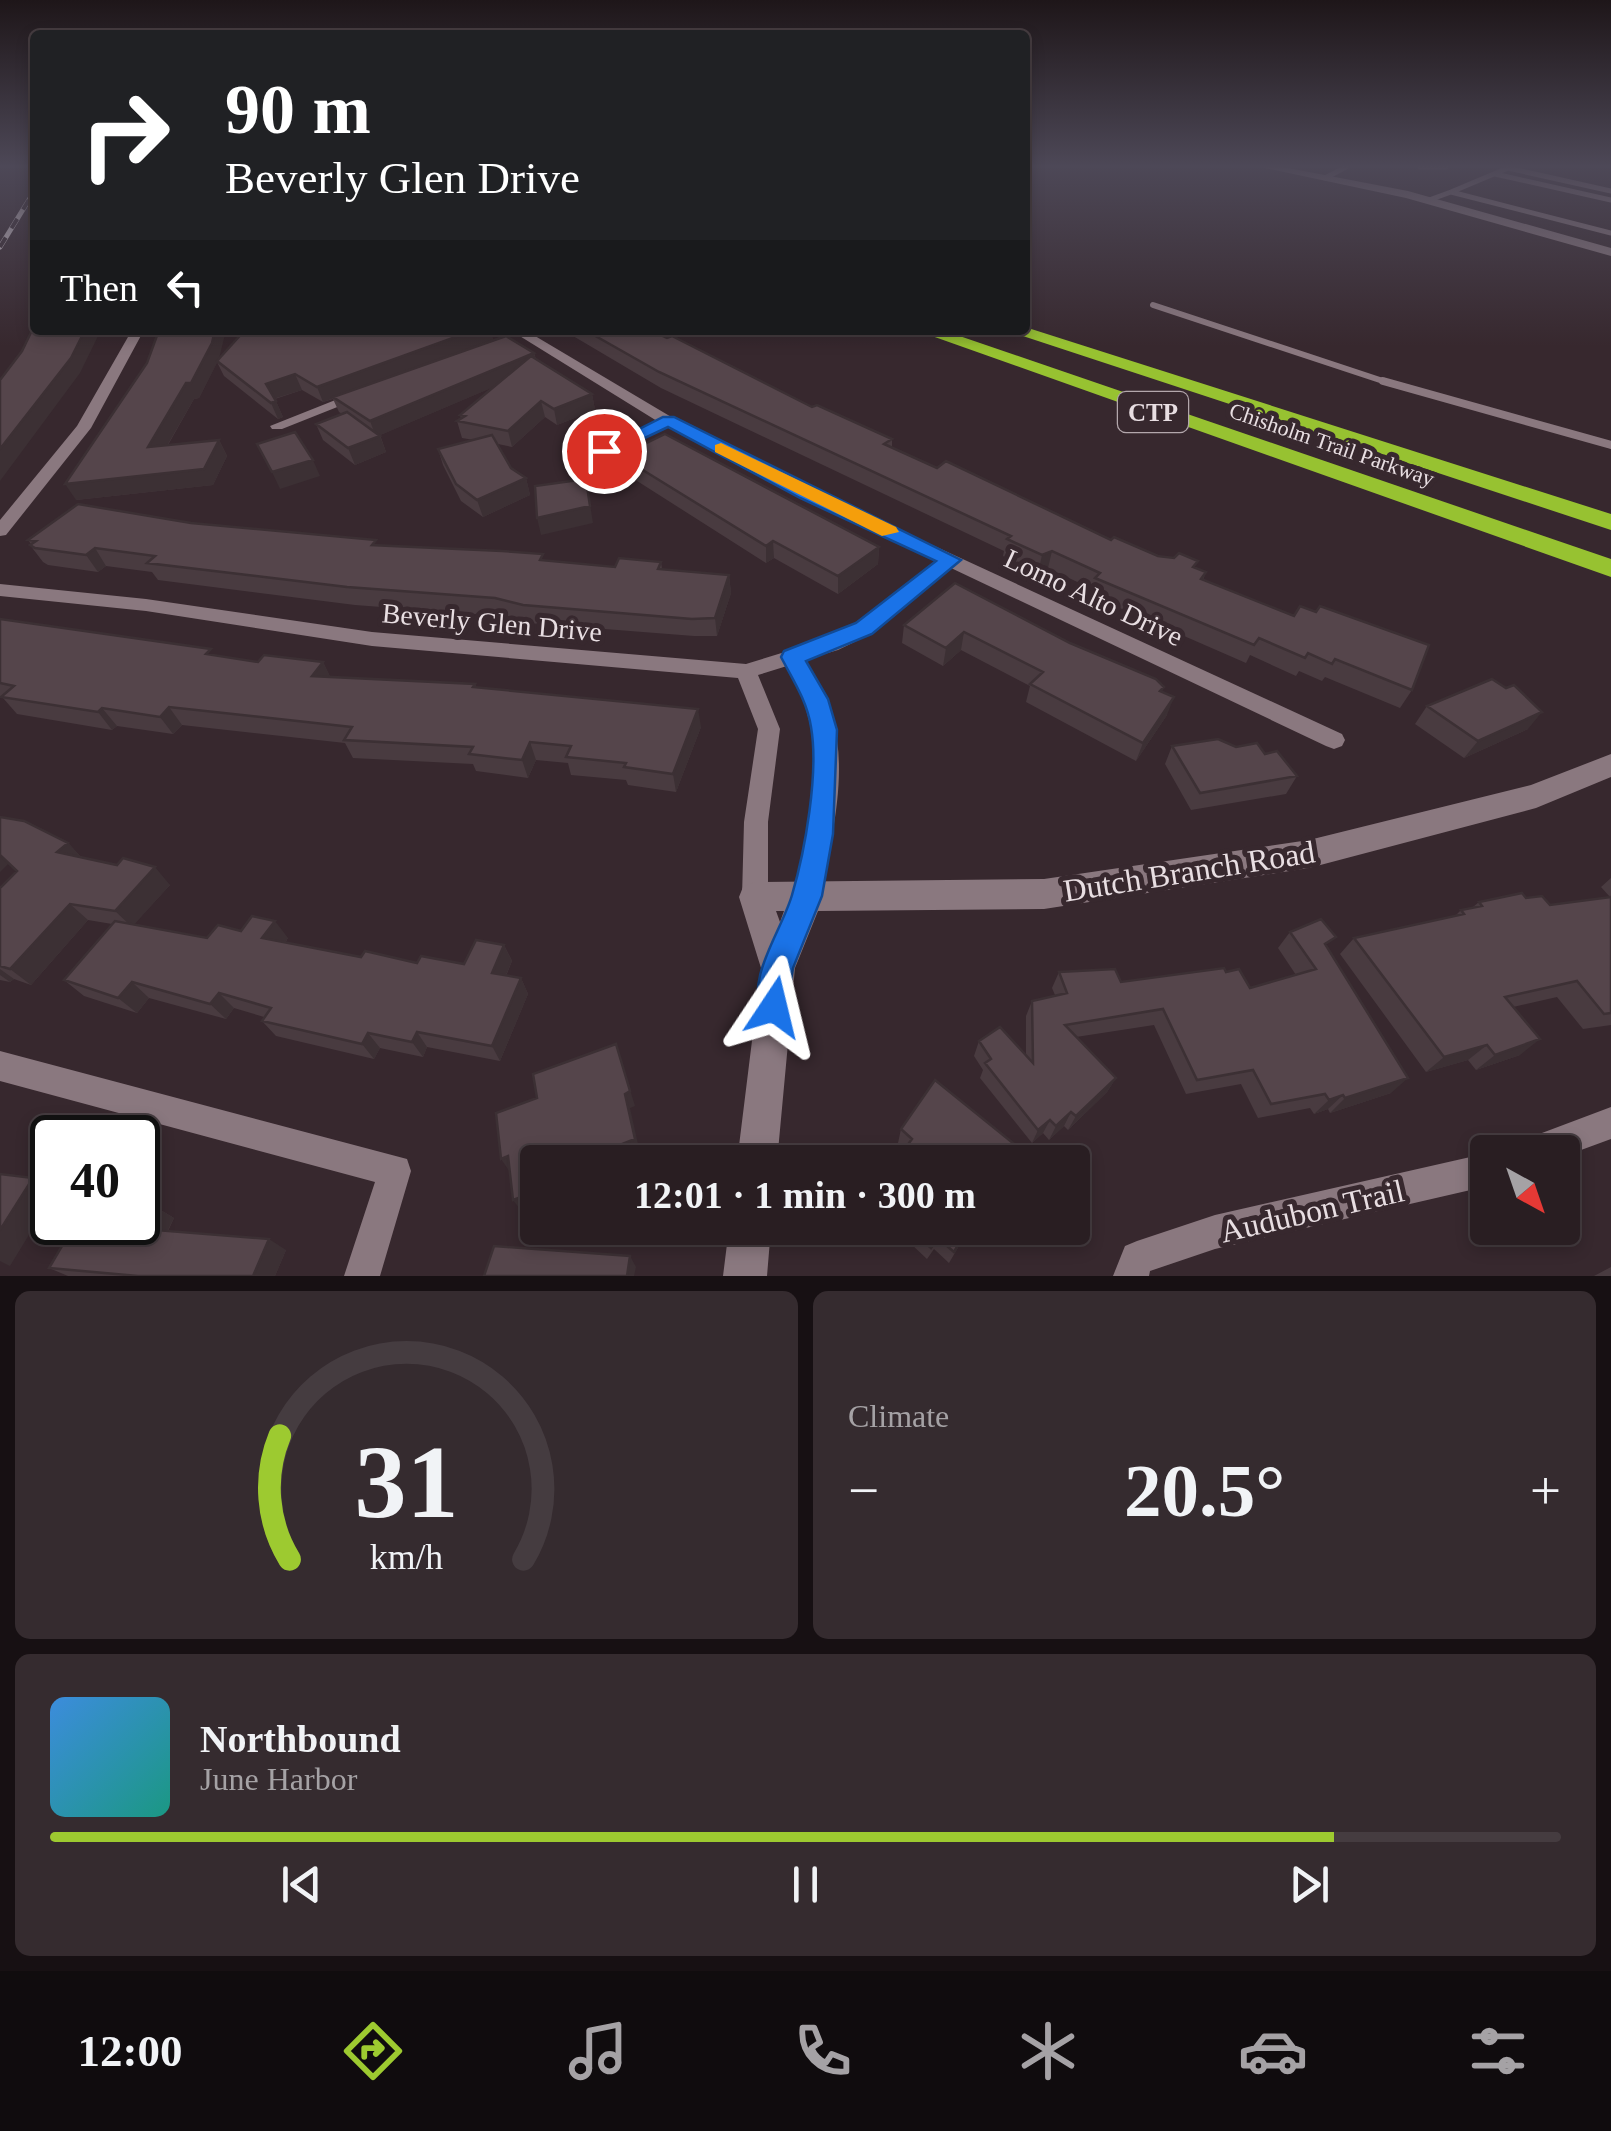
<!DOCTYPE html>
<html lang="en">
<head>
<meta charset="utf-8">
<style>
	:root { --surface:#291e22; --page:#352b2f; --text:#f1f3f6; --muted:#a5a2a5; --line:#453c40; --accent:#9dca30 }
	body { margin:0; font-family:Georgia,serif; background:var(--page); color:var(--text); height:100vh; display:flex; flex-direction:column; font-size:38px; white-space:nowrap }
	* { box-sizing:border-box; margin:0 }
	p { font-size:32px; color:var(--muted) }
	.icon { flex:none; width:55px; height:55px; fill:none; stroke:currentColor; stroke-width:2; stroke-linecap:round; stroke-linejoin:round }
	.map { position:relative; height:1276px; overflow:hidden }
	.drawer { display:flex; flex-direction:column; gap:15px; padding:15px; background:#171013; flex:1 }
	.drawer>* { flex:none }
	.guide { position:absolute; left:30px; top:30px; width:1000px; height:305px; border-radius:10px; box-shadow:0 5px 15px #0003,0 0 0 2px var(--line); background:#202124; color:#fff; overflow:hidden }
	.needle { width:65px; rotate:140deg }
	.fabs { position:absolute; left:1470px; top:1135px; display:grid; gap:20px }
	.fabs a { display:grid; place-items:center; width:110px; height:110px; border-radius:10px; background:var(--surface); box-shadow:0 5px 15px #0003,0 0 0 2px var(--line); font-size:50px }
	.speed { position:absolute; left:30px; top:1115px; display:flex; gap:20px; font-size:50px; font-weight:700; text-align:center }
	.speed>* { display:grid; place-content:center; width:130px; height:130px; border-radius:50%; background:var(--surface); box-shadow:0 5px 15px #0003,0 0 0 2px var(--line); line-height:1 }
	.speed .limit { border:5px solid #111; border-radius:15px; background:#fff; color:#111 }
	.pin { position:absolute; display:grid; place-items:center; width:85px; height:85px; color:#fff; margin:-42px; border:5px solid #fff; border-radius:50%; box-shadow:0 2px 10px #0007 }
	.me { position:absolute; width:110px; margin:-55px; rotate:10deg; stroke-linejoin:round; filter:drop-shadow(0 0 8px #0008) }
	.turn { display:flex; align-items:center; gap:35px; height:210px; padding:0 30px; font-size:45px }
	.turn .icon { width:130px; height:130px; stroke-width:2.5 }
	.turn b { display:block; font-size:70px; line-height:85px }
	.then { display:flex; align-items:center; height:95px; padding:0 30px; background:#0003; gap:20px; font-size:38px }
	.big { font-size:75px; font-weight:700; line-height:1.1 }
	.drawer .widget { flex:1; display:flex; flex-direction:column; justify-content:center; gap:15px; min-width:0; padding:0 35px; border-radius:15px; background:var(--page) }
	.drawer .dial { align-items:center; gap:0 }
	.dial svg { height:260px; overflow:visible; fill:none; stroke:var(--line); stroke-width:7; stroke-linecap:round; text-anchor:middle }
	.dial text { fill:var(--text); stroke:none }
	.song { display:flex; align-items:center; gap:30px }
	.cover { width:120px; height:120px; border-radius:15px; background:linear-gradient(135deg,hsl(210 70% 55%),hsl(170 70% 35%)) }
	.played { height:10px; border-radius:5px; background:linear-gradient(90deg,var(--accent) 85%,var(--line) 85%) }
	.keys { display:flex; justify-content:space-around; direction:ltr }
	.heat { display:flex; justify-content:space-between; align-items:center; font-size:55px; direction:ltr }
	.drawer .tiles { flex:1; display:grid; gap:15px; grid-template-columns:1fr 1fr }
	.widget:last-child { grid-column:span 2 }
	.trip { position:absolute; left:520px; top:1145px; width:570px; height:100px; border-radius:10px; background:var(--surface); box-shadow:0 5px 15px #0003,0 0 0 2px var(--line); font-weight:700; line-height:100px; text-align:center }
	.tab-bar { display:flex; height:160px; justify-content:space-around; align-items:center; background:#100c0e; color:var(--muted) }
	.tab-bar .icon { width:70px; height:70px }
	.tab-bar .selected { color:var(--accent) }
	.tab-bar b { font-size:45px; color:var(--text) }
	.map>svg:first-child { display:block }
</style>
</head>
<body>
<div class="map">
<svg width="1611" height="1276" viewBox="0 0 1611 1276">
	<rect width="100%" height="100%" fill="#37282e"/>
	<g fill="none" stroke-linecap="round" stroke-linejoin="round">
		<path stroke="#8a787f" stroke-width="5" d="M1420,167H1446
			M1495,174L1611,200
			M1325,178L1346,167
			M1451,192L1508,168L1611,191
			M1429,200L1451,192L1611,233"/>
		<path stroke="#8a787f" stroke-width="6" d="M1153,305L1392,384"/>
		<path stroke="#8a787f" stroke-width="8" d="M1383,381L1611,445"/>
		<path fill="#8a787f" fill-rule="evenodd" d="M132,330H144L91,428L6,535L0,536V520L77,426Z
			M510,330H525L673,418L813,490L1342,734L1345,740L1342,746L1334,749L1326,746L951,568L871,634L838,650L804,660C815,678 826,697 832,717C849,773 831,840 820,896L816,904L807,908L798,904L794,896C812,810 833,748 787,666L758,675L780,729L768,822V897L764,905L755,909L746,905L742,897L744,822L758,729L738,678L372,646L146,611L0,596V584L146,599L372,632L746,664L824,640L857,624L937,562L801,498L668,427L610,454L563,457V451L602,447L657,421Z
			M353,393L365,396L282,429H272L270,426Z
			M0,1051L407,1159L411,1171L380,1276H344L375,1182L0,1081Z
			M1611,1107V1139L1562,1157V1152H1516L1521,1141Z
			M1488,1153V1186L1215,1249L1150,1271L1149,1276H1113L1125,1246L1137,1241L1215,1215Z"/>
		<path fill="#8a787f" fill-rule="evenodd" d="M1260,167H1283L1408,191L1611,248V256L1406,198Z
			M1611,754V777L1536,808L1309,868L1044,909L818,911L795,968L777,1162H737L761,968L739,897L743,887L755,882L1044,879L1309,840L1531,785ZM776,911H784L780,922Z
			M729,1228H771L767,1276H723Z"/>
		<path fill="#97c231" fill-rule="evenodd" d="M1025,327L1611,514V530L1005,330Z
			M915,330H942L1611,559V577Z"/>
		<defs>
			<path id="rail" d="M0,247L35,190"/>
		</defs>
		<use href="#rail" stroke="#d5cacf" stroke-width="5"/>
		<use href="#rail" stroke="#37282e" stroke-width="4" stroke-dasharray="11" stroke-linecap="butt"/>
	</g>
	<path fill="#493b40" d="M245,330H490L493,340L534,353L536,359L592,394L595,410L557,425L545,417L512,447L498,444L511,468L526,478L530,495L483,517L461,501L443,465L438,449L474,440L462,438L457,421L461,419L460,415L493,387L380,435L386,452L355,465L323,440L316,424L342,414L339,412L333,399L323,402L302,390L275,399L283,417L278,419L224,376L217,362L199,398L194,399L168,445L219,440L227,456L213,485L76,500L147,363L218,359Z
		M563,330H650L812,407L892,439V448L937,468L1111,540L1206,572L1203,580L1412,690L1400,708L1325,677L1322,681L1299,671L1296,676L1250,655L1246,663L1090,595L1092,589L1048,568L1038,573L1003,556L1004,551L661,388Z
		M620,456L879,547L878,564L838,594L774,558L766,563L623,472Z
		M191,523L378,545L615,567L661,562L662,569L729,575L731,593L717,636H694L528,623L501,616L355,605L158,580L152,572L106,566L98,572L48,565L43,562L30,545L31,544L28,540Z
		M0,619L258,662H323L330,677L475,684L476,687L701,727L676,792L628,785L626,780L571,775L568,763L536,760L528,778L476,771L473,764L353,758L345,743L182,725L173,734L117,726L112,730L17,714L3,698H0Z
		M904,625L1070,643L1164,687L1162,691L1167,715L1136,761L1026,702L1030,686L961,650L943,666L902,643Z
		M1427,706L1528,729L1464,758L1415,724Z
		M1172,746L1236,747L1265,754L1297,776L1286,794L1191,810L1165,764Z
		M0,817L68,843L81,857L170,885L134,924L207,938L241,931L288,938L285,943L361,957L417,963L464,964L504,945L512,961L506,976L521,978L528,994L500,1061L427,1047L423,1057L380,1048L374,1059L276,1036L262,1021L264,1017L234,1008L226,1019L149,998L137,1013L84,996L64,980L112,924L88,920L31,985L14,979L10,982L0,980V888L17,871L9,863Z
		M1611,878V1025L1583,1029L1557,997L1513,1007L1520,1055L1476,1070L1468,1060L1426,1072L1340,954L1354,938L1455,916L1461,910L1473,907L1479,902L1526,898L1550,905L1610,897L1601,887Z
		M1290,932L1327,948L1391,1093L1330,1113L1328,1109L1314,1114L1310,1108L1258,1118L1241,1084L1186,1094L1154,1025L1076,1037L1116,1078L1107,1092L1068,1130L1064,1126L1049,1140L1043,1133L1032,1143L980,1078L983,1070L974,1056L979,1041L1026,1056V1016L1032,1001L1055,995L1052,988L1059,972L1121,982L1226,972L1250,988L1296,975L1278,948Z
		M901,1129L1019,1148L905,1149L898,1143Z
		M154,1206L174,1218L168,1231L286,1250L275,1276H68L49,1268Z
		M894,1228H979L969,1244L963,1239L949,1263L934,1249L927,1259Z
		M1611,1267V1276H1594Z"/>
	<path fill="#3c3034" d="M85,330H101L80,373L0,481V449Z
		M215,330H226L219,359L199,398L194,399L157,463L148,447Z
		M475,330H490L493,340L323,402L317,387Z
		M534,353L538,368L376,437L370,421Z
		M295,374L302,390L273,399L266,384Z
		M592,394L595,410L557,425L554,409Z
		M276,401L283,417L278,419L271,403Z
		M541,401L545,417L512,447L508,431Z
		M380,436L386,452L355,465L348,448Z
		M219,440L227,456L213,485L76,500L65,484Z
		M313,460L320,476L280,489L272,472Z
		M526,478L530,495L483,517L477,500Z
		M586,479L593,523L541,535L537,518Z
		M773,541L774,558L766,563V546Z
		M879,547L878,564L838,594V576Z
		M95,548L106,566L98,572L86,555Z
		M1052,551L1048,568L1038,573L1042,555Z
		M729,575L731,593L717,636L715,618Z
		M964,632L961,650L943,666L946,648Z
		M323,662L332,680L312,676Z
		M1174,697L1167,715L1136,761L1143,743Z
		M169,707L182,725L173,734L160,717Z
		M102,708L117,726L112,730L98,712Z
		M698,709L701,727L676,792L673,774Z
		M1542,712L1528,729L1464,758L1478,741Z
		M530,742L536,760L528,778L522,760Z
		M68,843L85,861L57,852Z
		M0,855L9,863L0,872Z
		M155,867L170,885L132,927L115,911Z
		M70,904L88,920L31,985L10,969Z
		M275,921L288,938L276,955L262,938Z
		M504,945L512,961L500,989L492,973Z
		M0,969L14,979L10,982L0,975Z
		M521,978L528,994L500,1061L492,1046Z
		M132,982L149,998L137,1013L118,998Z
		M219,993L234,1008L226,1019L210,1004Z
		M417,1032L427,1047L423,1057L412,1042Z
		M368,1033L380,1048L374,1059L362,1044Z
		M1540,1039L1520,1055L1476,1070L1495,1055Z
		M616,1044L635,1106L630,1108L640,1153L617,1162H609L625,1094Z
		M1487,1045L1468,1060L1426,1072L1444,1057Z
		M1116,1078L1107,1092L1068,1130L1076,1116Z
		M1408,1078L1391,1093L1330,1113L1345,1098Z
		M1343,1095L1328,1109L1314,1114L1329,1100Z
		M1071,1112L1064,1126L1049,1140L1056,1126Z
		M1050,1120L1043,1133L1032,1143L1038,1130Z
		M508,1156L510,1172L501,1159Z
		M33,1178L52,1188V1197L10,1266L0,1261V1230Z
		M538,1191V1206L522,1212L513,1200Z
		M154,1206L174,1218L163,1240L142,1229Z
		M269,1239L286,1250L275,1276H253Z
		M630,1256L636,1267L634,1276H627Z"/>
	<path fill="#55454b" stroke="#3c3034" stroke-width="2.5" d="M35,324V330H85L71,358L0,449V380L22,351Z
		M159,330H215L212,343L191,383H186L148,447L219,440L204,469L65,484L147,363Z
		M245,330H475L317,387L295,374L266,384L276,401L271,403L217,361Z
		M585,330H650L667,338L672,336L812,407L817,405L892,439L884,444L937,468L946,461L1111,540L1114,537L1158,556L1174,558L1179,553L1198,561L1193,567L1206,572L1201,579L1294,616L1300,606L1316,612L1320,606L1429,645L1412,690L1335,659L1332,664L1308,653L1305,658L1259,638L1254,645L1095,578L1100,573L1052,551L1042,555L1007,539L1011,536L659,372Z
		M506,336L534,353L370,421L333,397Z
		M531,356L592,394L554,409L541,401L508,431L457,421L465,416L460,415Z
		M347,412L380,436L348,448L316,424Z
		M295,432L313,460L272,472L257,444Z
		M665,434L879,547L838,576L773,541L766,546L620,456Z
		M492,435L511,468L526,478L477,500L456,484L438,449Z
		M586,479L590,506L537,518L535,486Z
		M78,504L191,523L376,540L372,545L502,551L543,554L540,560L615,567L619,558L661,562L658,569L729,575L715,618L692,619L523,605L495,598L347,587L147,563L155,556L95,548L86,555L35,548L30,545L36,541L28,540Z
		M955,583L1070,643L1156,679L1164,687L1160,691L1174,697L1143,743L1030,684L1043,672L964,632L946,648L904,625Z
		M0,619L211,649L206,654L258,662L264,655L323,662L312,676L475,684L473,687L698,709L673,774L624,767L626,763L566,757L571,746L530,742L522,760L469,754L473,747L344,740L352,727L169,707L160,717L102,708L98,712L1,697L14,686L0,683Z
		M1492,679L1506,688L1514,685L1542,712L1478,741L1427,706Z
		M1218,739L1236,747L1257,743L1265,754L1277,751L1297,776L1200,793L1172,746Z
		M0,817L24,821L68,843L57,852L117,865L123,858L155,867L115,911L70,904L10,969L0,966V888L17,871L0,855Z
		M1522,893L1526,898L1542,896L1550,905L1611,897V1013L1604,1014L1577,981L1505,997L1540,1039L1495,1055L1487,1045L1444,1057L1354,938L1464,914L1461,910L1482,906L1479,902Z
		M252,916L275,921L262,938L361,957L365,951L417,963L421,956L464,964L476,940L504,945L492,973L521,978L492,1046L417,1032L412,1042L368,1033L362,1044L262,1021L271,1008L219,993L210,1004L132,982L118,998L64,980L115,921L207,938L218,925L241,931Z
		M1321,919L1336,937L1325,944L1408,1078L1345,1098L1343,1095L1329,1100L1325,1094L1271,1104L1253,1070L1197,1080L1163,1009L1065,1025L1116,1078L1076,1116L1071,1112L1056,1126L1050,1120L1038,1130L985,1063L991,1059L979,1041L1000,1027L1033,1063L1032,1001L1067,993L1059,972L1115,969L1121,982L1224,968L1226,972L1239,969L1250,988L1316,969L1290,932Z
		M616,1044L630,1091L625,1094L635,1139L612,1148L614,1161L609,1162H538V1191L513,1200L508,1156L501,1159L496,1113L537,1098L533,1074Z
		M935,1080L1019,1148L1011,1162H895L912,1139L901,1129Z
		M0,1174L33,1178L0,1230Z
		M138,1205L154,1206L142,1229L269,1239L253,1276H138L49,1268L76,1222H138Z
		M909,1228H977L974,1233L968,1228L954,1252L938,1238L931,1248Z
		M494,1246L630,1256L627,1276H484Z"/>
	<linearGradient id="sky" x2="0" y2="1"><stop stop-color="#1e1619"/><stop offset="0.48" stop-color="#4d4857"/><stop offset="1" stop-color="#4d4857" stop-opacity="0"/></linearGradient>
	<rect width="1611" height="346" fill="url(#sky)"/>
	<path fill="#1a73e8" stroke="#114b97" stroke-width="2.5" d="M663,417H674L961,560L872,634L806,661L828,699L837,730L833,834L822,896L793,968L785,1018L774,1023L762,1018C745,977 781,933 792,895C805,851 819,773 811,727C807,701 793,680 781,657L784,651L856,623L936,561L800,498L668,427L611,454L596,451Z"/>
	<path fill="#f59e0b" d="M721,443L896,527L899,532L882,536L715,452V445Z"/>
	<g text-anchor="middle" stroke-width="10" stroke-linejoin="round" paint-order="stroke">
		<g font-size="22" fill="#e8dee2" stroke="#37282e">
			<text transform="translate(1332 444) rotate(19)" y="8">Chisholm Trail Parkway</text>
		</g>
		<rect fill="#37282e" stroke="#b3a7ac" stroke-width="2.5" x="1118" y="392" width="70" height="40" rx="8"/>
		<g font-size="25" font-weight="bold" fill="#e8dee2">
			<text x="1153" y="421">CTP</text>
		</g>
		<g font-size="28" fill="#e8dee2" stroke="#37282e">
			<text transform="translate(1094 597) rotate(25)" y="10">Lomo Alto Drive</text>
			<text transform="translate(492 622) rotate(5)" y="10">Beverly Glen Drive</text>
		</g>
		<g font-size="32" fill="#e8dee2" stroke="#37282e">
			<text transform="translate(1189 871) rotate(-9)" y="11">Dutch Branch Road</text>
			<text transform="translate(1312 1211) rotate(-13)" y="11">Audubon Trail</text>
		</g>
	</g>
</svg>
<div class="fabs">
<a><svg class="needle" viewBox="-14 -14 28 28"><path d="M0-13l5 13h-10z" fill="#e53935"/><path d="M0 13l5-13h-10z" fill="#a5a2a5"/></svg></a>
</div>
<div class="speed"><div class="limit">40</div></div>
<div class="pin" style="left:604px;top:451px;background:#d93025"><svg class="icon" aria-label="arrive" viewBox="0 0 24 24"><path d="M6 21V4h12l-3 4 3 4H6"/></svg></div>
<svg class="me" style="left:774px;top:1007px" viewBox="-20 -20 40 40"><path d="M0-17L14 15 0 8-14 15z" fill="#1a73e8" stroke="#fff" stroke-width="4"/></svg>
<div class="trip">12:01 · 1 min · 300 m</div>
<div class="guide">
<div class="turn"><svg class="icon" aria-label="right" viewBox="0 0 24 24"><path d="M7 20v-9h11M14 6l5 5-5 5"/></svg><div><b>90 m</b>Beverly Glen Drive</div></div>
<div class="then">Then<svg class="icon" aria-label="left" viewBox="0 0 24 24"><path d="M17 20v-9H6M10 6l-5 5 5 5"/></svg></div>
</div>
</div>
<section class="drawer">
<div class="tiles">
<div class="widget dial"><svg viewBox="0 0 100 80">
<path d="M14 69A42 42 0 1 1 86 69"/>
<path d="M14 69A42 42 0 0 1 11 31" stroke="#9dca30"/>
<text x="50" y="56" font-size="32" font-weight="700">31</text>
<text x="50" y="72" font-size="11">km/h</text>
</svg></div>
<div class="widget"><p>Climate</p>
<div class="heat"><a>−</a><b class="big">20.5°</b><a>+</a></div>
</div>
<div class="widget">
<div class="song"><i class="cover"></i><div><b>Northbound</b><p>June Harbor</p></div></div>
<div class="played"></div>
<div class="keys"><svg class="icon" aria-label="previous" viewBox="0 0 24 24"><path d="M18 5L8 12l10 7zM5 5v14"/></svg><svg class="icon" aria-label="pause" viewBox="0 0 24 24"><path d="M8 5v14M16 5v14"/></svg><svg class="icon" aria-label="next" viewBox="0 0 24 24"><path d="M6 5l10 7-10 7zM19 5v14"/></svg></div>
</div>
</div>
</section>
<nav class="tab-bar">
<b>12:00</b>
<svg class="icon selected" aria-label="directions" viewBox="0 0 24 24"><path d="M12 3l9 9-9 9-9-9zM9 14v-3h6M13 9l2 2-2 2"/></svg>
<svg class="icon" aria-label="music" viewBox="0 0 24 24"><path d="M9 18V5l10-2v13"/><circle cx="6" cy="18" r="3"/><circle cx="16" cy="16" r="3"/></svg>
<svg class="icon" aria-label="phone" viewBox="0 0 24 24"><path d="M5 4h4l2 5-3 2q2 4 5 5l2-3 5 2v4C11 20 4 13 5 4z"/></svg>
<svg class="icon" aria-label="climate" viewBox="0 0 24 24"><path d="M12 3v18M4 7l16 10M4 17L20 7"/></svg>
<svg class="icon" aria-label="car" viewBox="0 0 24 24"><path d="M5 17H2v-5l4-1 3-4h7l3 4 3 1v5h-3M9 17h6M6 11h13"/><circle cx="7" cy="17" r="2"/><circle cx="17" cy="17" r="2"/></svg>
<svg class="icon" aria-label="filters" viewBox="0 0 24 24"><path d="M4 7h16M4 17h16"/><circle cx="9" cy="7" r="2"/><circle cx="15" cy="17" r="2"/></svg>
</nav>
</body>
</html>
